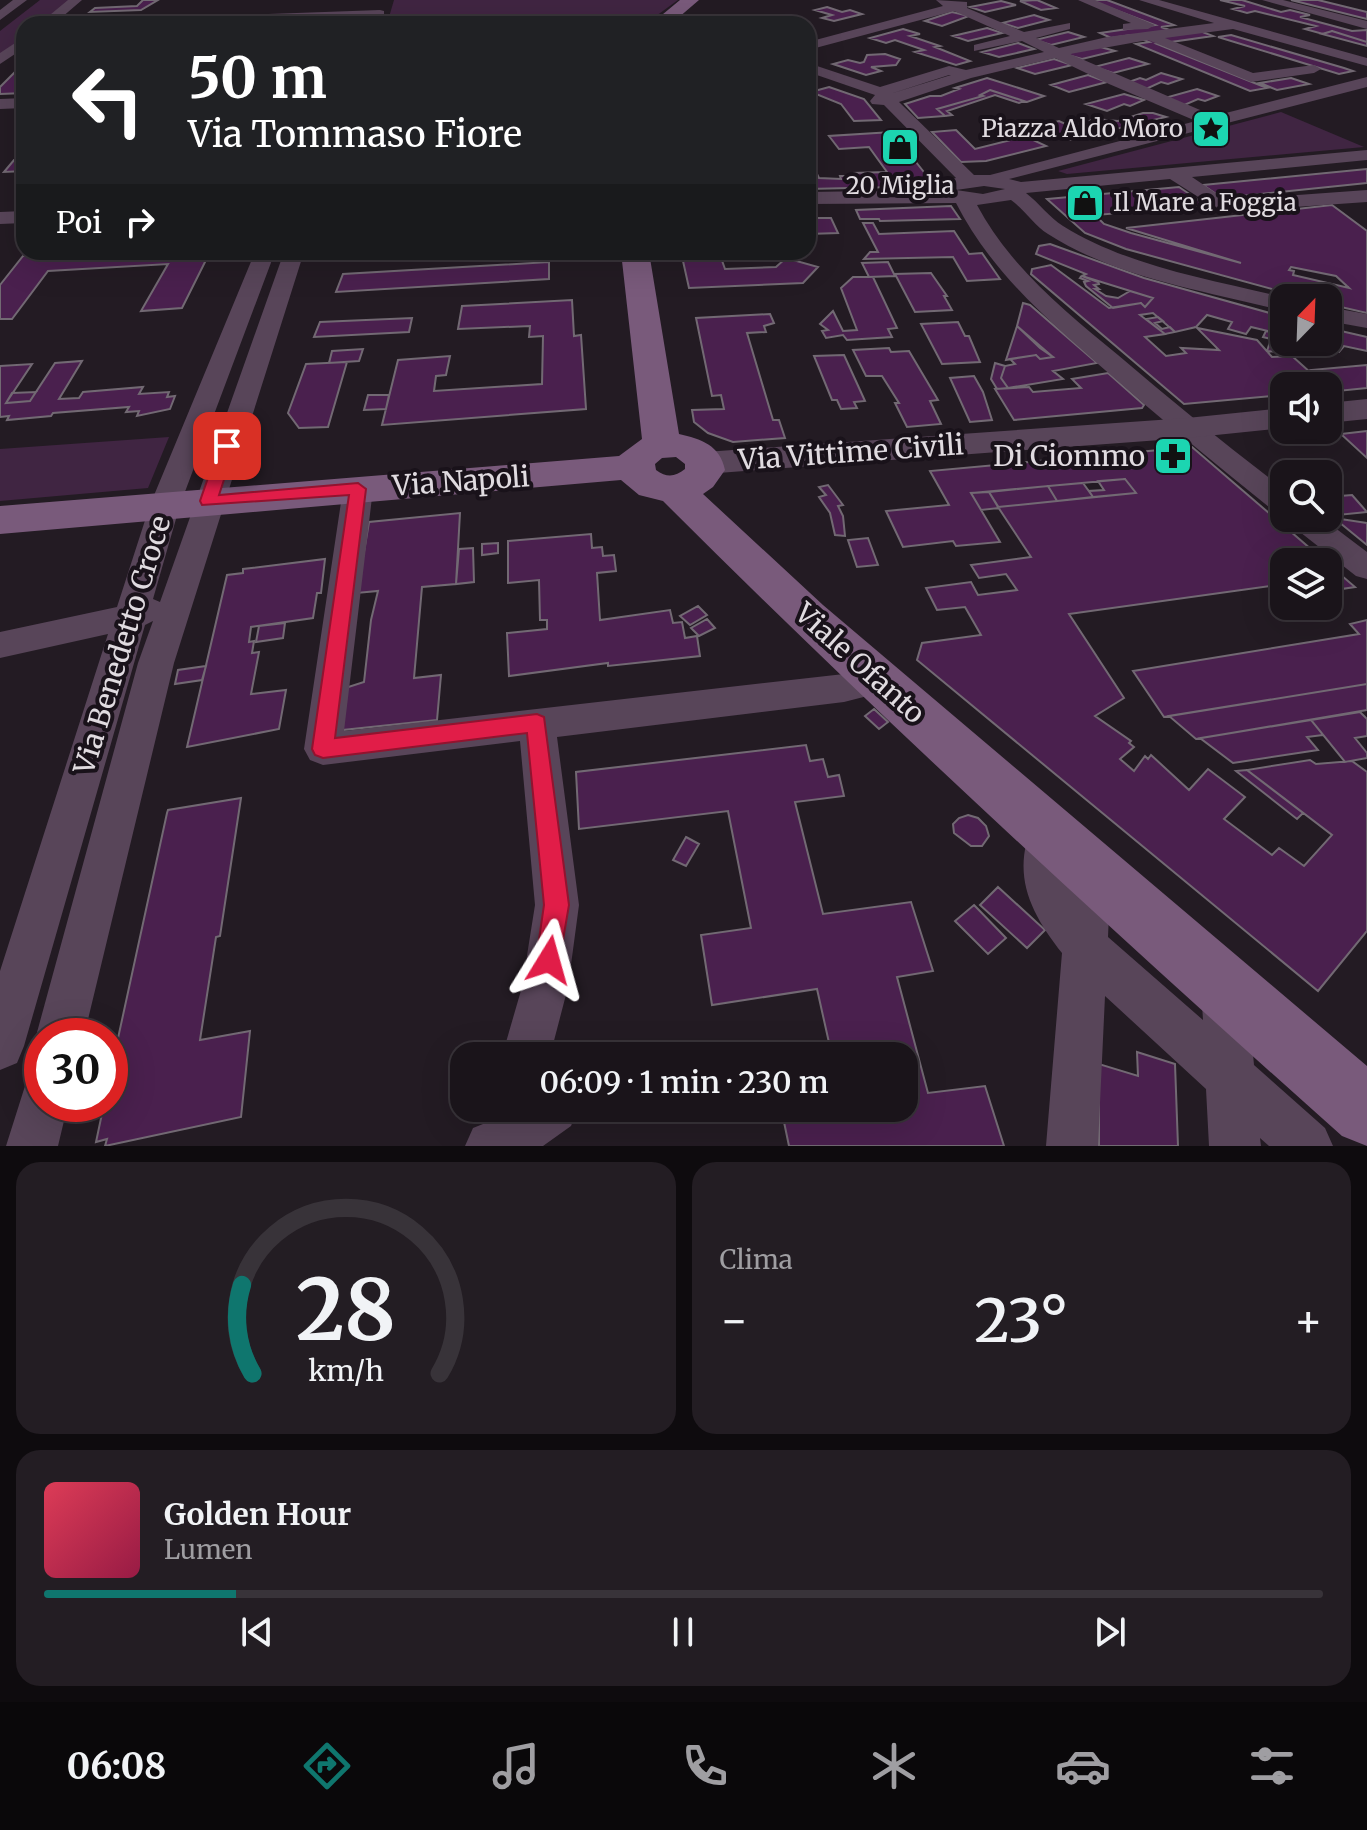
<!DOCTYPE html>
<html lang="it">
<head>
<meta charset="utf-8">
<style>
	:root { --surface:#1a141a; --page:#231d23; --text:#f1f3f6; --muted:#9f9ea2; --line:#383339; --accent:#0f766e }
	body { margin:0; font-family:Merriweather,serif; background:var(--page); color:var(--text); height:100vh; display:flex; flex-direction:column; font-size:30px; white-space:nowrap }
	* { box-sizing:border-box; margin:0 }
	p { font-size:26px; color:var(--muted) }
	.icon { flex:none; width:44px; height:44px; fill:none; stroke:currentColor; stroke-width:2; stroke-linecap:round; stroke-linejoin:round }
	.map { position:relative; height:1146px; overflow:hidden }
	.details { display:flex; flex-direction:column; gap:16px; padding:16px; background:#0e0b0e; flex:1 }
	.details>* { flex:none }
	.hud { position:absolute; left:16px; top:16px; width:800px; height:244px; border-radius:24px; box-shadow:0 8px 32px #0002,0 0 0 2px var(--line); background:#202124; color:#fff; overflow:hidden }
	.needle { width:52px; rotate:23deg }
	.controls { position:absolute; left:1270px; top:284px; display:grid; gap:16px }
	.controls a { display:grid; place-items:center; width:72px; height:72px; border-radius:16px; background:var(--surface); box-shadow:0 8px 32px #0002,0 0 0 2px var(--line); font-size:40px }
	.speed { position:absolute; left:24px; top:1018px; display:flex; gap:16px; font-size:40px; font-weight:700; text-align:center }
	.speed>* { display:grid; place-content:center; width:104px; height:104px; border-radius:50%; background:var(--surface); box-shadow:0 8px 32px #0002,0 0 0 2px var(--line); line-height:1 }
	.speed .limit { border:12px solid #d22; background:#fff; color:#111 }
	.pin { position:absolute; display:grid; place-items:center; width:68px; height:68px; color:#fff; margin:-34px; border-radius:16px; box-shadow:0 4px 12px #0006 }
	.me { position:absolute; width:88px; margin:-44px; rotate:8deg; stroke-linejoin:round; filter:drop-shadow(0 0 6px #0008) }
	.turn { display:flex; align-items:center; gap:28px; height:168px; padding:0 40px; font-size:36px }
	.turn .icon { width:104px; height:104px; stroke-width:2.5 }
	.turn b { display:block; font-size:56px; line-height:68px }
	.then { display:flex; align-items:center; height:76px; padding:0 40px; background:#0003; gap:16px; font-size:30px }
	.big { font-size:60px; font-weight:600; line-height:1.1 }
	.details .tile { flex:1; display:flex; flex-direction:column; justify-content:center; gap:12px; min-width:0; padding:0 28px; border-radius:24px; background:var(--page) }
	.details .dial { align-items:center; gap:0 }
	.dial svg { height:208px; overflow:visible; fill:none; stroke:var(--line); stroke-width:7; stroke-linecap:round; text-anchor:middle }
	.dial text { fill:var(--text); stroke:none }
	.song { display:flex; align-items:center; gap:24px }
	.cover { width:96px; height:96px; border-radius:12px; background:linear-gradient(135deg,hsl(350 70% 55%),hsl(340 70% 35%)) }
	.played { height:8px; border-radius:4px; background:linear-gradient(90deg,var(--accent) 15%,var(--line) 15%) }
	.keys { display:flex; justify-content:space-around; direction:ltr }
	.heat { display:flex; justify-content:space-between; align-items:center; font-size:44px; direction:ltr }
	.details .tiles { flex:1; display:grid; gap:16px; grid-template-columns:1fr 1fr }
	.tile:last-child { grid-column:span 2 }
	.trip { position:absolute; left:450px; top:1042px; width:468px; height:80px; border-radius:24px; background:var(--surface); box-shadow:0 8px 32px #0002,0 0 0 2px var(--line); font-weight:600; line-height:80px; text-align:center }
	.tabs { display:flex; height:128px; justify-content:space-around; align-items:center; background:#0a080a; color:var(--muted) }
	.tabs .icon { width:56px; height:56px }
	.tabs .selected { color:var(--accent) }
	.tabs b { font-size:36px; color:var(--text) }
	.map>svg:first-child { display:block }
</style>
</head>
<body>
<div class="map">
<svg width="1367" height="1146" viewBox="0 0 1367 1146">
	<rect width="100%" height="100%" fill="#231b23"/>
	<path fill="#402542" d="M40,0H70L40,24H24V36L0,55V31Z
		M394,0H678L645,24H387Z
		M1281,112L1364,147L1067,174L1058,171Z
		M169,437L148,488L0,501V449Z"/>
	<path fill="#4a204e" stroke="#726973" stroke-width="2" fill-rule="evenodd" d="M143,0H158L141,10L90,12L95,8L137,6Z
		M1037,0L1056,8L1041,10L1020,1Z
		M1089,0H1107L1174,25L1161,27L1181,34L1200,31L1213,36L1157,44L1267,88L1250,91L1136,44L1149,42L1131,35L1111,38L1100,33L1155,25Z
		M1220,0H1242L1281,12L1290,10L1310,15L1300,17L1352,31L1367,30V42L1332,31L1323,34L1305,29L1316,26L1255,11L1247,13L1233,9L1245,6Z
		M1291,0H1318L1367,12V19Z
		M1001,1L1016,5L985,12L970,7Z
		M827,7L842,12L850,10L862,14L834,21L822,18L832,15L815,10Z
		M952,12L969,16L942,26L925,21Z
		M780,15L792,18L807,23L781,24L764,18Z
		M1034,15L1049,20L1018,28L1002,23Z
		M987,28L1002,33L968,41L953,36Z
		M903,29L920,34L910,36L940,46L935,47L970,61L956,65L915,52L924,50L895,40L886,43L870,38Z
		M1332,31L1367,42V46L1322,34Z
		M1068,32L1084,37L1051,45L1035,40Z
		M1231,35L1344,68L1353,71L1339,74L1218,37Z
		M1018,43L1034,49L999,57L982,52Z
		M1097,46L1115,51L1082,59L1064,54Z
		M885,54L900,59L896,65L871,67L881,71L866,75L833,64L848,60L860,63L864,62L867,55Z
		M1129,58L1148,64L1113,73L1094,67Z
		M1054,59L1072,65L1035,74L1017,68Z
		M24,63V93L0,94V87Z
		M1161,73L1182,79L1168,84L1161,82L1146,89L1126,83L1140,78L1146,80Z
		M1088,75L1107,82L1069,92L1051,85Z
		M987,78L1044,96L1027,102L990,90L980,95L983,96L937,109L945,116L918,118L905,104L930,96H941L959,89L955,88Z
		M1291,78L1309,84L1277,90L1260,83Z
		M829,87L864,99L881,120L854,121L841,104L811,92Z
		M1197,89L1218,96L1205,101L1198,99L1182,106L1161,99Z
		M990,90L1024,101L1019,103L995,95L947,111L952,115L945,116L937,109L983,96L980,95Z
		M1124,94L1144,100L1130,106L1124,104L1107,111L1086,104Z
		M1143,113H1153L1166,117L1070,140L1038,126L1059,121L1072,127L1095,119L1118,121Z
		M956,130L975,149L1007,141L996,136L1016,132L1046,146L986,161L961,162L932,132Z
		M892,132L935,186L808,189V174H817L819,178L841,179L840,176H854L853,173L887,172L869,147L839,149L829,136Z
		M14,160H24V171L4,172Z
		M1367,169V183L1222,198L1203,185Z
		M1179,187L1207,206L1095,215L1104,224L1131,233L1241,263L1126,228L1332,205L1367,231V313L1328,304V298H1305L1126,249L1085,233L1047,199ZM1291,267L1336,276L1349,288L1293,275L1294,271L1289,270Z
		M951,206L960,219L880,221L879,219H860L856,210Z
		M808,218H831L838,233L808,234Z
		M863,223H873L879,234L954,231L969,254L982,253L1000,279L967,281L953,257L864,259L870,252H878Z
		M1050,244L1144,278L1284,317V335L1251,327L1246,334L1228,329L1232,322L1207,315L1196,327L1175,332L1153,313L1140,315L1165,334L1145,337L1166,356L1186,353L1181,348L1219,350L1197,328L1257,340L1272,357L1292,356L1311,373H1314L1311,370L1367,365V388L1328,392V386H1284V395L1184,404L1031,274L1032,269L1051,265L1109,308L1141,303L1145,307L1153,298L1082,276L1086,274L1036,254L1039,246Z
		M92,252H245L243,257L206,260L182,308L141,311L168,264L48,271L12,319H0V285L23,256Z
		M681,252H719L725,269L776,267L786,258L818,267L803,283L689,288Z
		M549,262V279L336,292L343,274Z
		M888,262L895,276L869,277L862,263Z
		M931,273L947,296H944L952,310L915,312L895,274Z
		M1082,276L1098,282L1099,284L1094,285L1099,289H1095L1106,296L1118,298L1130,291L1153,298L1145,307L1141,303L1113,308L1086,286L1084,282L1088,281L1080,278Z
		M853,277H873L897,328L888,329L892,337L847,340L843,335L826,338L822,331L828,330L820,324L833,311L843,331L857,330L841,288Z
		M572,300L574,336L581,335L586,409L382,425L398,360L450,356L446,375L436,376L434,391L542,384L543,336L529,337L530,326L458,329L462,306Z
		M1023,303L1030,305L1097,363L1053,371L1063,379L1008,388L1001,378L1005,366L1015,364L1010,359L1036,355L1040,359L1053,357L1017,326Z
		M770,314L774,323L764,326L766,332L747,333L773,420H779L785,438L733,442L708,433L694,422L692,410L724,409L721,395L712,396L696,318Z
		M1158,317L1163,321L1155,323L1162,329L1170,327L1175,332L1165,334L1146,319Z
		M412,318L409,332L314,337L320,322Z
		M958,322L965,336H969L980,362L942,364L921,324Z
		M1017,326L1040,348L1053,357L1040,359L1036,355L1006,360Z
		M1328,328L1367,337V351L1344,346L1339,352L1318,348L1321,342H1328Z
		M1266,331L1279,334L1276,340L1325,349L1323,356L1267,351L1271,339L1263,337Z
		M889,348L891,352L909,351L938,400L930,401L941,424L907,427L895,403H899L882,376H866L853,350Z
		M363,349L359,361L329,363L332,351Z
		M844,355L865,401L854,402L857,408L841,409L837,400H832L814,356Z
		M82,361L59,399L79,398L83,392L143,387L139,394L169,392L167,397L175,396L170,409L137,416L139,411L126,412L129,407L53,413L51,416L7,420L9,416L0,417V366L32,364L6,403L30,401L55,363Z
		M347,362L328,427L299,428L288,413L306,364Z
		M995,363L1005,366L1001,378L1008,388L997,389L991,379Z
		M1108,373L1144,405L1142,408L1014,420L995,389L1029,387L1033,392L1081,388L1072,379Z
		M974,376L983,392L992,420L970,422L950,378Z
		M36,392L30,401L6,403L12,393Z
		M368,395H389L386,409L364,410Z
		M1367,431V458L1341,434Z
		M1192,447L1326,562H1284V584L1069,614L1124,698L1095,716L1131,741L1129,743L1134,747L1120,759L1134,771L1145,756L1148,759L1151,755L1189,790L1208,769L1245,797L1224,819L1272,855L1279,848L1304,866L1332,835L1247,770L1310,760L1316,764L1352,761L1367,772V931L1318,991L917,660L922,643L981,635L965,607L937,610L926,588L971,582L978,595L1017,590L1006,574L979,578L971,565L1031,557L998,507L1136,493L1125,479L971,493L1000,542L956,546L953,541L903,547L886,511L949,505L930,471Z
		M1125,479L1136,493L1093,497L1089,491L1104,490L1098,481Z
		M1083,483L1093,497L1057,501L1048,486Z
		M828,485L843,505L838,506L843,516L845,536L835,535L830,513L819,497L826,495L819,487Z
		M1048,486L1057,501L998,507L989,492Z
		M989,492L999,508L981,510L971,493Z
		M1352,495L1367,512L1328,516V497Z
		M460,513L456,584L422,587L414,678L441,675L437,720L333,731L342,689L364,682L371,620L378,591L357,593L369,522Z
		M1334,518L1367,523V545Z
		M591,534L592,548L602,547L603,556L614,555L616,571L597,573L600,620L670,610L673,623L682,622L685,638L697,636L700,656L608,666V663L509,676L507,633L547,629V620H540L539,580L508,583V541Z
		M868,538L878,565L857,567L848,540Z
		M498,543V553L482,555V544Z
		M473,548L474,582L456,584L459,549Z
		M325,559L321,593H317L313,618L251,627L249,642L254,641L252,653L259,652L251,694L286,690L279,729L187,747L227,575L243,573V569Z
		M1328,564L1355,587L1328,591Z
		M698,606L707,615L690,625L680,616Z
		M707,619L715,628L699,636L691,628Z
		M1367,620V684L1164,717L1133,671L1359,634L1350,624Z
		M285,623L283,638L256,642L259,626Z
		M206,666L202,680L175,684L178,670Z
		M1367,684V710L1196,739L1169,716Z
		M874,709L888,722L879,729L865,716Z
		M1360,712L1367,719V736L1355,738L1367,753V758L1345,762L1311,720Z
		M1311,720L1323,735L1307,737L1318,750L1233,763L1200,738Z
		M806,745L810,761L823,759L828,777L839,775L844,796L795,802L823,914L911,902L933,971L897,977L928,1093L985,1086L1004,1146H789L784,1122L845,1112L844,1108H904V1056H832L817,989L712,1005L701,935L751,928L728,811L579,829L576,772Z
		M1247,770L1303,813L1297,819L1236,771Z
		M241,798L220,936L216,937L200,1040L250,1031L241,1117L105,1146L107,1139L96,1142L104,1104H110V1075L167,813L168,810Z
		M968,815L978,818L986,826L989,836L982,846H971L954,833L953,824L959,818Z
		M686,837L699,844L686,866L673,860Z
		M998,887L1045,930L1027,948L980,905Z
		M974,905L1006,938L988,954L955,921Z
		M1137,1052L1175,1064L1178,1146H1099V1064L1138,1076Z"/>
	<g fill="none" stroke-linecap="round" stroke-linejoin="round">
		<path fill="#584559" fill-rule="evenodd" d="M13,0H27L0,20V10Z
			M68,0H82L54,24H39Z
			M936,0L967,2V8L1024,32L1070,23V29L1036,38L1059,48L1107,37L1214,23L1139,0H1159L1367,58V66L1233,29L1165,38L1253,73L1314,65L1321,69L1314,73L1251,82L1148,40L1070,54L1214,116L1367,77V87L1009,179L1021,182L1367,150V160L1192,177L1226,200L1367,190V202L1222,212L1170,179L1026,193C1039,203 1049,217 1063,226C1129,267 1213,280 1287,298H1284V311C1206,291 1116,278 1048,234C1034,225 1025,210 1011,200L977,205C1010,267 1065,311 1118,355C1172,401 1227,446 1284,489V514L1274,511C1216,465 1160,418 1105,370C1048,320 991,272 956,203L808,204V192L937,190L942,181L956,178L884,105L872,104L870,101L875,95L808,72V63L880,87L949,66L966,70L1044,52L1022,41L974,51V45L1010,36L954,11L808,50V42L943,6ZM1055,58L1109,84L1196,121L990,175H974L899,102L971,78ZM949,75H951L890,94ZM984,186L1005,189L983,194L956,190Z
			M1078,0H1095L1155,25L1148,29L1123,30V24L1131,23Z
			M1262,0H1283L1367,21V29Z
			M380,10L384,11V17L171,24L181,17Z
			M24,37V48L0,64V53Z
			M24,98V108L0,109V99Z
			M24,211V223L0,224V212Z
			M255,252H275L180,505L153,599L160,602L284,252H304L174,663L84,1036H42V1050L36,1036L138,663L153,621L145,625L24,1046L17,1063L0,1070V971L108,634L0,658V632L117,607L150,505Z
			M1328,307L1367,314V328L1328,321Z
			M358,480L368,482L373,489L344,731L844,674L878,666L891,670L896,680L891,690L844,702L557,737L579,905L568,987L550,1056H502L522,987L535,905L520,741L323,765L310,760L304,749L343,489L348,482Z
			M1287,518H1322L1367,552V579L1356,576L1291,525Z
			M1049,813L1063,819L1069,832L1065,877L1068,884L1069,867L1075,853L1090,847L1105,853L1111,867L1108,937L1203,1020L1201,988L1208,972L1224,965L1240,972L1247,988L1254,1065L1325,1128L1333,1146H1269L1260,1138L1261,1146H1209L1206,1089L1105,996L1098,1146H1046L1062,953C1029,911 1010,872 1035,819Z
			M42,1079V1104H68L58,1146H6L25,1086Z
			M510,1108H578L571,1126L543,1146H465L473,1128L493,1120Z"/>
		<path fill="#584559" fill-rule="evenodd" d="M1367,399V419L1328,423V403Z
			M1284,408V428L1187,438L705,474L693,471L687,463L693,455L705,452L1187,418Z"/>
		<path fill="#795a7b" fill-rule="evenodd" d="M680,0H699L671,24H651Z
			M621,252H649L679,434C701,439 720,445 725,470L713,487L703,494L823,605L1367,1066V1146L1342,1136C1111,930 882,720 663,501L639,495L621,480L0,534V506L619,456L642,439ZM676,457L685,464V469C675,477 667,478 656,470L655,464L662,458Z"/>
	</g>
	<path fill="#e11d48" stroke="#92132f" stroke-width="2" d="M227,441L235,446L219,495L358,483L366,489L335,738L537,714L544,717L569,905L558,969L549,972L540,969L536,960L544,905L527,733L323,758L315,755L312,749L349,495L202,505L200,501L219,446Z"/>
	<defs>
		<symbol id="sight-square" viewBox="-11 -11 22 22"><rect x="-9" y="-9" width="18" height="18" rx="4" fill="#1cd5b1" stroke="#19121a"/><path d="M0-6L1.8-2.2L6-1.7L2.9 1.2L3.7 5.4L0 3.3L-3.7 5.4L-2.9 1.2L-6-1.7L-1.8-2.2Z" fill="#111"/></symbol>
		<symbol id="shop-square" viewBox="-11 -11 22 22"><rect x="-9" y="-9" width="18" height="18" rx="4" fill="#1cd5b1" stroke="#19121a"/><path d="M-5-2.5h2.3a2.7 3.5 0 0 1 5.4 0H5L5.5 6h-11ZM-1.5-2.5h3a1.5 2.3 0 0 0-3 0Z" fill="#111"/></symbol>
		<symbol id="pharmacy-square" viewBox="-11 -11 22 22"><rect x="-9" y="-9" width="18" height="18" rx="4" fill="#1cd5b1" stroke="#19121a"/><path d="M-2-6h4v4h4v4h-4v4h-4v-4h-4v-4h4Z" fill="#111"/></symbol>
	</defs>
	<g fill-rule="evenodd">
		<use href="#sight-square" x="1189" y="107" width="44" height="44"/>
		<use href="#shop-square" x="878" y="125" width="44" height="44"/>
		<use href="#shop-square" x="1063" y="181" width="44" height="44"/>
		<use href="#pharmacy-square" x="1151" y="434" width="44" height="44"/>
	</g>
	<g text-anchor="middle" stroke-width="8" stroke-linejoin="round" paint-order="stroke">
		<g font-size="24" fill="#e0dbe0" stroke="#19121a" text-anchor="end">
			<text x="1183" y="137">Piazza Aldo Moro</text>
			<text x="900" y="194" text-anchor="middle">20 Miglia</text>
			<text x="1113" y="211" text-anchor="start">Il Mare a Foggia</text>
		</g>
		<g font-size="28" fill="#e0dbe0" stroke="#19121a">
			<text transform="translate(851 452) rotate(-4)" y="10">Via Vittime Civili</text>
			<text transform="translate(461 481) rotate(-4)" y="10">Via Napoli</text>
			<text transform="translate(122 645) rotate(-73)" y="10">Via Benedetto Croce</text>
			<text transform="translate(860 663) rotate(42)" y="10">Viale Ofanto</text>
		</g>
		<g font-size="28" fill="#e0dbe0" stroke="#19121a" text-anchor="end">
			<text x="1145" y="466">Di Ciommo</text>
		</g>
	</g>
</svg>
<div class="controls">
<a><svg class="needle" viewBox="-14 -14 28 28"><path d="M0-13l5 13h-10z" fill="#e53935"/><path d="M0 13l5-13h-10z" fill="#9f9ea2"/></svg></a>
<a><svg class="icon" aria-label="sound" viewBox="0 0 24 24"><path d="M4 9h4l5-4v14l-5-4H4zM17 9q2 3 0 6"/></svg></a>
<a><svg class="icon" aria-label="search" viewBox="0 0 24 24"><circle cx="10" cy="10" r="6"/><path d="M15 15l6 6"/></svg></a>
<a><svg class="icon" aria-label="layers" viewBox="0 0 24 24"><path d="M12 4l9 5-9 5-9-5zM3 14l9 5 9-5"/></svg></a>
</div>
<div class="speed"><div class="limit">30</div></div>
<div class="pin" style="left:227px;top:446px;background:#d93025"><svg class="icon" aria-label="arrive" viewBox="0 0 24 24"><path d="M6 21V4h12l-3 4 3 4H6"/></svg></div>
<svg class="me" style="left:549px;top:960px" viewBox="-20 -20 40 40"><path d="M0-17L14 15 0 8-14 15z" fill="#e11d48" stroke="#fff" stroke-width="4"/></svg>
<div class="trip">06:09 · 1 min · 230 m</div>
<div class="hud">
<div class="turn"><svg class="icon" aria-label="left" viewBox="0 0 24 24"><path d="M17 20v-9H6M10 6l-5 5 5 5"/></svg><div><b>50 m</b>Via Tommaso Fiore</div></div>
<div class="then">Poi<svg class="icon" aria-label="right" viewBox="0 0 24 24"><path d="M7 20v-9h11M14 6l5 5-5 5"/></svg></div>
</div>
</div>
<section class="details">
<div class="tiles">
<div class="tile dial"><svg viewBox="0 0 100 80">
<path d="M14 69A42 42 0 1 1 86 69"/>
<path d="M14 69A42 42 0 0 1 10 35" stroke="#0f766e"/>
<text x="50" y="56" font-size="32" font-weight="700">28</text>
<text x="50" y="72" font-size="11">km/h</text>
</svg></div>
<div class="tile"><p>Clima</p>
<div class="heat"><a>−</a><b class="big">23°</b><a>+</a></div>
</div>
<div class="tile">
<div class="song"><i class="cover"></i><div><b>Golden Hour</b><p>Lumen</p></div></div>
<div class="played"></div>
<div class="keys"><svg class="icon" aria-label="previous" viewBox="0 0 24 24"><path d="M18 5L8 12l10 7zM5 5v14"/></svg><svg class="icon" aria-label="pause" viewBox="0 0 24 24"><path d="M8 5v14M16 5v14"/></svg><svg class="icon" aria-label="next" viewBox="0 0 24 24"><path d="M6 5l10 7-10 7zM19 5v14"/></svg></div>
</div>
</div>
</section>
<nav class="tabs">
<b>06:08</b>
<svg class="icon selected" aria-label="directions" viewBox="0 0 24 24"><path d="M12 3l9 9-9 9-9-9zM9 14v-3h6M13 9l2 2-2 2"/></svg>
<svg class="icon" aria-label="music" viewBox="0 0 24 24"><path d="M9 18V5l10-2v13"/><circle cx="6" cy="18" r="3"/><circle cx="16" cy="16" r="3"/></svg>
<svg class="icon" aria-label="phone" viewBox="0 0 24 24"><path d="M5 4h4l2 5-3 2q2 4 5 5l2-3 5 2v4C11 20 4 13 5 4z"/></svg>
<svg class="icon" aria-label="climate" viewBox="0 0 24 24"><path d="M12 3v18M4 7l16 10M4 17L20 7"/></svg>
<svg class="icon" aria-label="car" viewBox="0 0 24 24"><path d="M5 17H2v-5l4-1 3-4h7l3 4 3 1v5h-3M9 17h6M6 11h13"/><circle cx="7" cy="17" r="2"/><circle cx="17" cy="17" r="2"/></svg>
<svg class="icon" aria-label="filters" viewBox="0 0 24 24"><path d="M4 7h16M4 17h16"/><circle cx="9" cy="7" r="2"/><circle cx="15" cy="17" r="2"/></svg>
</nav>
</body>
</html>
